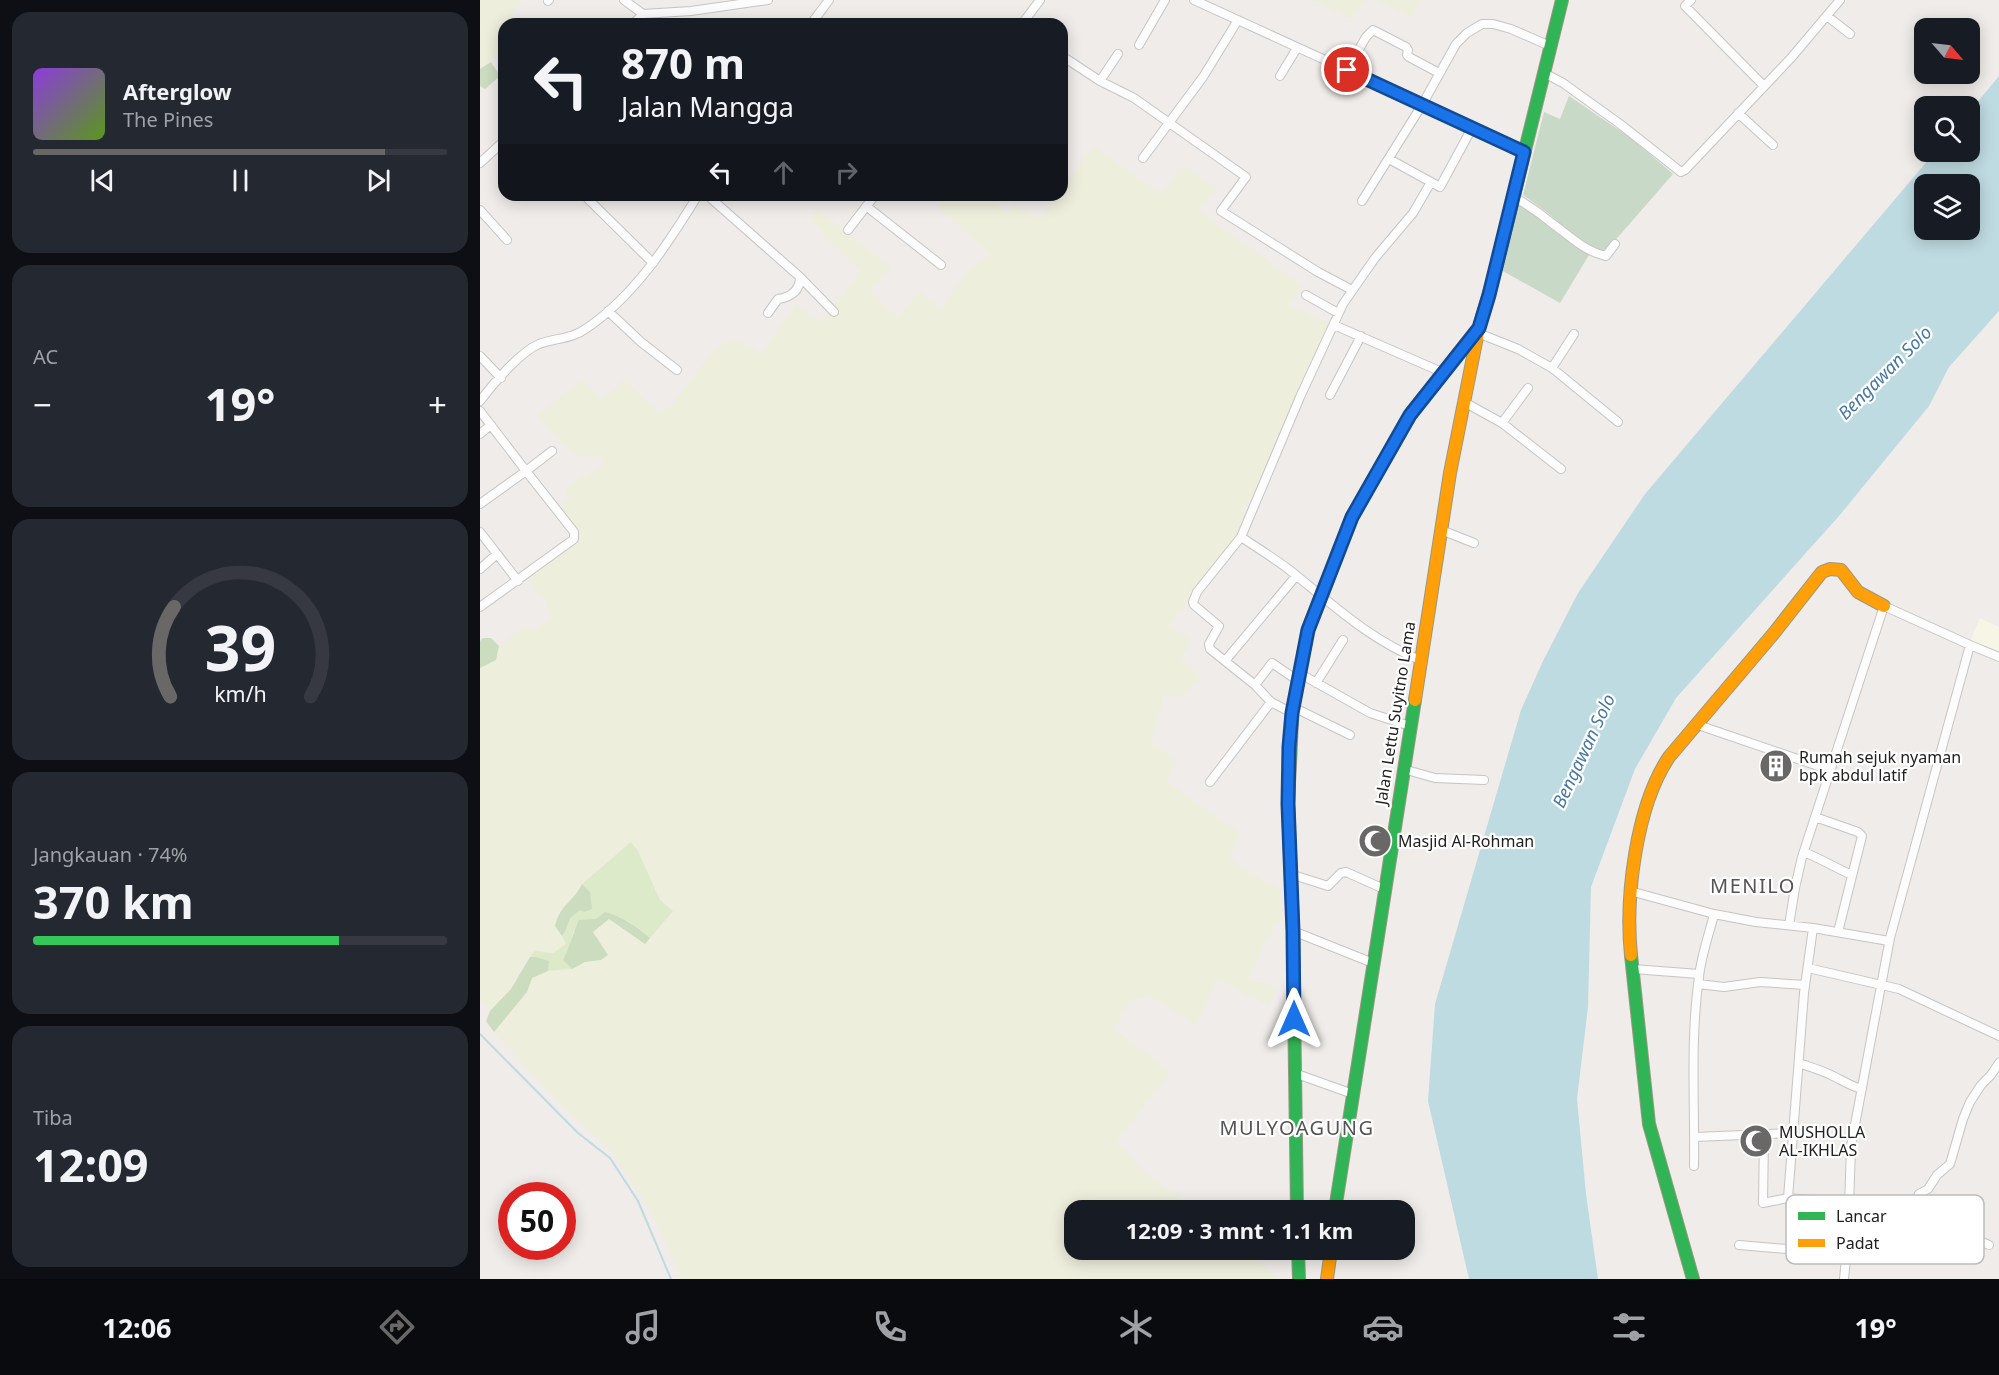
<!DOCTYPE html>
<html lang="id">
<head>
<meta charset="utf-8">
<style>
	:root { --surface:#171b24; --page:#242831; --text:#f1f3f6; --muted:#9ea1a6; --line:#363941; --accent:#696867 }
	body { margin:0; font-family:"Noto Sans",sans-serif; background:var(--page); color:var(--text); height:100vh; display:flex; flex-direction:column; font-size:22px; white-space:nowrap }
	* { box-sizing:border-box; margin:0 }
	p { font-size:20px; color:var(--muted) }
	.icon { flex:none; width:33px; height:33px; fill:none; stroke:currentColor; stroke-width:2; stroke-linecap:round; stroke-linejoin:round }
	.map { position:relative; flex:1; overflow:hidden }
	.sheet { display:flex; flex-direction:column; gap:12px; padding:12px; background:#0d0f14; width:480px }
	.sheet>* { flex:none }
	.guide { position:absolute; left:18px; top:18px; width:570px; height:183px; border-radius:18px; box-shadow:0 3px 15px #0003; background:#171b24; color:var(--text); overflow:hidden }
	.needle { width:39px; rotate:118deg }
	.tools { position:absolute; left:1434px; top:18px; display:grid; gap:12px }
	.tools a { display:grid; place-items:center; width:66px; height:66px; border-radius:12px; background:var(--surface); box-shadow:0 3px 15px #0003; font-size:30px }
	.speed { position:absolute; left:18px; top:1182px; display:flex; gap:12px; font-size:30px; font-weight:700; text-align:center }
	.speed>* { display:grid; place-content:center; width:78px; height:78px; border-radius:50%; background:var(--surface); box-shadow:0 3px 15px #0003; line-height:1 }
	.speed .limit { border:9px solid #d22; background:#fff; color:#111 }
	.pin { position:absolute; display:grid; place-items:center; width:51px; height:51px; color:#fff; margin:-26px; border:3px solid #fff; border-radius:50%; box-shadow:0 2px 6px #0007 }
	.me { position:absolute; width:66px; margin:-33px; rotate:0deg; stroke-linejoin:round; filter:drop-shadow(0 0 4px #0008) }
	.turn { display:flex; align-items:center; gap:21px; height:126px; padding:0 24px; font-size:27px }
	.turn .icon { width:78px; height:78px; stroke-width:2.5 }
	.turn b { display:block; font-size:42px; line-height:51px }
	.lanes { display:flex; align-items:center; height:57px; padding:0 24px; background:#0003; justify-content:center; gap:30px; direction:ltr }
	.lanes .off { opacity:.35 }
	.big { font-size:45px; font-weight:700; line-height:1.1 }
	.sheet .card { flex:1; display:flex; flex-direction:column; justify-content:center; gap:9px; min-width:0; padding:0 21px; border-radius:18px; background:var(--page) }
	.sheet .dial { align-items:center; gap:0 }
	.dial svg { height:156px; overflow:visible; fill:none; stroke:var(--line); stroke-width:7; stroke-linecap:round; text-anchor:middle }
	.dial text { fill:var(--text); stroke:none }
	.song { display:flex; align-items:center; gap:18px }
	.cover { width:72px; height:72px; border-radius:9px; background:linear-gradient(135deg,hsl(270 70% 55%),hsl(90 70% 35%)) }
	.played { height:6px; border-radius:3px; background:linear-gradient(90deg,var(--accent) 85%,var(--line) 85%) }
	.keys { display:flex; justify-content:space-around; direction:ltr }
	.heat { display:flex; justify-content:space-between; align-items:center; font-size:33px; direction:ltr }
	.charge { height:9px; border-radius:4px; background:linear-gradient(90deg,#34c759 74%,var(--line) 0) }
	.trip { position:absolute; left:584px; top:1200px; width:351px; height:60px; border-radius:18px; background:var(--surface); box-shadow:0 3px 15px #0003; font-weight:700; line-height:60px; text-align:center }
	.dock { display:flex; height:96px; justify-content:space-around; align-items:center; background:#090b0e; color:var(--muted) }
	.dock .icon { width:42px; height:42px }
	.dock .selected { color:var(--accent) }
	.dock b { font-size:27px; color:var(--text) }
	main { display:flex; flex:1; min-height:0 }
	.map>svg:first-child { display:block }
</style>
</head>
<body>
<main>
<section class="sheet">
<div class="card">
<div class="song"><i class="cover"></i><div><b>Afterglow</b><p>The Pines</p></div></div>
<div class="played"></div>
<div class="keys"><svg class="icon" aria-label="previous" viewBox="0 0 24 24"><path d="M18 5L8 12l10 7zM5 5v14"/></svg><svg class="icon" aria-label="pause" viewBox="0 0 24 24"><path d="M8 5v14M16 5v14"/></svg><svg class="icon" aria-label="next" viewBox="0 0 24 24"><path d="M6 5l10 7-10 7zM19 5v14"/></svg></div>
</div>
<div class="card"><p>AC</p>
<div class="heat"><a>−</a><b class="big">19°</b><a>+</a></div>
</div>
<div class="card dial"><svg viewBox="0 0 100 80">
<path d="M14 69A42 42 0 1 1 86 69"/>
<path d="M14 69A42 42 0 0 1 16 23" stroke="#696867"/>
<text x="50" y="56" font-size="32" font-weight="700">39</text>
<text x="50" y="72" font-size="11">km/h</text>
</svg></div>
<div class="card"><p>Jangkauan · 74%</p><b class="big">370 km</b><div class="charge"></div></div>
<div class="card"><p>Tiba</p><b class="big">12:09</b></div>
</section>
<div class="map">
<svg width="1519" height="1279" viewBox="0 0 1519 1279">
	<rect width="100%" height="100%" fill="#efece9"/>
	<path fill="#f7f5e6" d="M1500,618L1519,627V654L1490,641Z"/>
	<path fill="#eed" d="M0,0H42L31,15L38,24H24V52L0,69Z
		M832,0H885L871,19Z
		M896,0H941L931,17Z
		M613,146L682,194L703,165L736,188L719,211L821,285L810,306L850,323L778,492L765,502L763,518L758,532L690,625L711,642L701,659L720,677L705,696L684,695L671,743L697,761L686,781L760,834L749,858L773,875L800,890L801,921L795,926L790,936L783,941L782,950L776,963L771,968L769,979L797,988L789,1006L738,979L715,1025L685,1005L668,996L652,1000L633,1029L682,1065L689,1074L636,1142L665,1173L717,1210H594V1250H768L799,1279H202L167,1205L132,1152L79,1103L14,1032L47,992L52,978L68,971L92,969L105,962L121,960L128,955L113,932L129,918L165,944L193,911L180,900L158,851L103,884L98,893L78,913L75,926L86,944L73,953L55,951L42,968L31,989L10,1011L0,1000V668L16,660L19,646L44,627L57,629L69,619L67,600L56,593L48,577L102,536L79,508L89,498L84,492L94,481L124,467L123,458L94,454L58,416L97,383L104,380L122,400L144,380L179,413L189,408L235,349L254,339L282,354L316,304L340,322L381,271L348,240L331,219L338,210L411,268L390,292L417,317L440,292L461,309L489,269L510,255L458,207L468,195H506L527,213L535,205L560,219L577,195H582V189Z"/>
	<path fill="#ddeac9" d="M151,842L158,851L180,900L193,911L170,938C138,910 130,911 93,932L90,948L83,959L92,969L68,971V961L56,957H50L55,951L73,953L86,944L82,936L85,932L90,918L100,909L110,892L102,884Z"/>
	<path fill="#cbdcbf" d="M11,62L20,76L5,89L0,86V69Z
		M3,638H11L19,646L16,660L0,668V641Z
		M102,884L110,892L112,909L104,912L100,910L90,918L85,932L82,936L75,926C79,906 94,901 102,884Z
		M125,912C143,917 156,926 170,938L165,944L129,919L113,932L128,955L121,960L105,962L92,969L83,960C90,947 93,933 99,920L116,919Z
		M50,957H56L69,961L68,971L52,978L47,992L14,1032L6,1021L10,1011L31,989Z"/>
	<path fill="#c8d9c7" d="M1089,96L1152,139L1193,174L1125,252L1097,239L1068,213L1043,195L1064,112L1080,119Z
		M1038,203C1062,220 1084,240 1109,255L1080,303L1021,270Z"/>
	<path fill="#bedbe1" fill-rule="evenodd" d="M1519,76V311L1469,367L1449,406L1359,516L1196,698L1155,769L1111,887L1108,1007L1097,1099L1106,1194L1118,1279H989L948,1101L955,1004L1041,710L1063,661L1098,593L1165,494L1455,152H1490V111ZM1444,184H1490V230H1444Z"/>
	<g fill="none" stroke-linecap="round" stroke-linejoin="round">
		<path stroke="#bedbe1" stroke-width="2" d="M0,1034L98,1133L130,1158L158,1201L191,1279"/>
		<defs>
			<path id="street" d="M144,0L163,14L211,11L288,0
				M714,0L1044,151
				M1211,0L1205,6L1284,86
				M68,1L69,0
				M1347,16L1370,34
				M153,24L163,14
				M331,24L349,0
				M542,24L560,0
				M659,45L685,0
				M582,56L620,81L654,98L766,177L741,211L838,272L872,290
				M867,70L886,37L893,30L926,47L928,50L927,55L929,57L959,73
				M1064,73L1083,83L1140,124L1201,172L1205,170L1311,58L1360,0
				M800,76L817,48
				M620,81L638,54
				M1258,113L1293,145
				M663,158L723,77L758,20
				M909,159L960,187L992,128
				M0,163L24,141
				M227,195L320,277C320,291 311,297 298,299L288,313
				M1034,197C1048,205 1061,214 1073,224C1091,237 1104,251 1126,256L1135,244
				M108,199L173,263
				M882,201L942,105L976,44L987,33L1002,24H1013L1031,29L1070,46
				M386,206L461,265
				M0,210L27,240
				M368,230L395,195
				M320,277L354,312
				M826,295L858,313
				M128,311L161,342L197,370
				M854,325L964,373
				M998,333L1038,349L1072,368L1138,422
				M0,356L21,378
				M1072,368L1094,334
				M850,395L881,336
				M0,401C12,385 40,352 59,344C75,338 92,339 107,328C155,295 188,244 218,195
				M984,402L1022,423L1081,469
				M0,411L46,471L0,504
				M1022,423L1048,388
				M0,434L11,425
				M961,530L994,543
				M0,532L38,581
				M761,537C776,547 792,557 807,568C850,602 888,639 940,660
				M0,569L17,554
				M0,607L94,539V532L46,471L72,451
				M745,661L816,576
				M819,673L890,713L930,726
				M836,683L863,640
				M775,685L792,663L817,680
				M813,707L870,735
				M812,713L791,702L775,685L730,649L729,644L739,626L714,605L713,602L717,592L761,537L820,397L863,304L895,258L933,213L951,182
				M1215,724L1350,770
				M923,769L955,778L1004,780
				M730,782L791,702
				M1335,817L1378,832L1382,836L1358,932
				M1324,852C1341,859 1356,868 1372,875
				M810,874L848,886L861,873L866,872L904,889
				M1150,891L1234,914
				M1309,925L1315,888L1322,857L1404,606L1490,645
				M1333,928L1324,993L1308,1198C1354,1202 1400,1205 1445,1218C1465,1224 1489,1236 1509,1245
				M813,931L893,963
				M1328,968L1419,989L1519,1036
				M1153,969L1219,974
				M1218,984L1244,987L1280,982L1325,985
				M1319,1063C1330,1067 1341,1070 1351,1075C1362,1080 1370,1086 1382,1089
				M814,1073L873,1094
				M1284,1135L1283,1203L1308,1198
				M1214,1137L1313,1133
				M1214,1166C1215,1103 1210,1040 1219,977C1221,956 1229,935 1234,914L1276,922L1333,928L1409,941
				M1430,1215L1439,1194L1448,1189L1457,1175L1470,1164L1483,1119L1490,1102L1501,1085L1511,1075L1519,1063
				M1259,1245L1367,1254
				M1364,1279L1368,1238L1371,1146L1410,938L1490,645L1519,657"/>
			<path id="fast" d="M937,406L999,328L1014,276L1082,0
				M811,743L808,804L813,931L817,1210
				M1151,955L1169,1124L1213,1279
				M855,1210L935,700
				M818,1250L819,1279"/>
			<path id="slow" d="M935,700L970,473L998,332
				M811,743L812,713L828,630L872,517L930,415L937,406
				M1151,955C1145,897 1156,806 1189,757L1294,633L1342,572L1350,569L1361,570L1378,592L1404,606
				M847,1279L851,1250"/>
		</defs>
		<use href="#street" stroke="#c6c5c4" stroke-width="10"/>
		<use href="#fast" stroke="#989881" stroke-width="14"/>
		<use href="#slow" stroke="#989881" stroke-width="14"/>
		<use href="#street" stroke="#fdfcfc" stroke-width="8"/>
		<use href="#fast" stroke="#30b455" stroke-width="12"/>
		<use href="#slow" stroke="#ff9f0a" stroke-width="12"/>
	</g>
	<g fill="none" stroke-linecap="round" stroke-linejoin="round">
		<defs>
			<path id="route" d="M814,1019L813,931L808,804L809,747L812,713L828,630L872,517L930,415L999,328L1009,295L1044,152L867,70"/>
		</defs>
		<use href="#route" stroke="#114b97" stroke-width="15"/>
		<use href="#route" stroke="#1a73e8" stroke-width="10"/>
	</g>
	<defs>
		<symbol id="building-disc" viewBox="-11 -11 22 22"><circle r="9.5" fill="#696867" stroke="#fff"/><path d="M-4-6H4V6H1V3H-1V6H-4ZM-2.5-4.3h1.7v1.8h-1.7ZM.8-4.3h1.7v1.8H.8ZM-2.5-1h1.7V.8h-1.7ZM.8-1h1.7V.8H.8Z" fill="#fff"/></symbol>
		<symbol id="mosque-disc" viewBox="-11 -11 22 22"><circle r="9.5" fill="#696867" stroke="#fff"/><path d="M3.5-4.9A6 6 0 1 0 3.5 4.9A5 5 0 1 1 3.5-4.9Z" fill="#fff"/></symbol>
	</defs>
	<g fill-rule="evenodd">
		<use href="#building-disc" x="1277" y="747" width="38" height="38"/>
		<use href="#mosque-disc" x="876" y="822" width="38" height="38"/>
		<use href="#mosque-disc" x="1257" y="1122" width="38" height="38"/>
	</g>
	<g text-anchor="middle" stroke-width="4.5" stroke-linejoin="round" paint-order="stroke">
		<g font-size="16" fill="#212121" stroke="#fff">
			<text transform="translate(915 713) rotate(-81)" y="6">Jalan Lettu Suyitno Lama</text>
		</g>
		<g font-size="16" fill="#212121" stroke="#fff" text-anchor="start">
			<text x="1319" y="763">Rumah sejuk nyaman<tspan x="1319" dy="18">bpk abdul latif</tspan></text>
			<text x="918" y="847">Masjid Al-Rohman</text>
			<text x="1299" y="1138">MUSHOLLA<tspan x="1299" dy="18">AL-IKHLAS</tspan></text>
		</g>
		<g font-size="18" font-style="italic" fill="#48789f" stroke="#fff">
			<text transform="translate(1405 373) rotate(-45)" y="6">Bengawan Solo</text>
			<text transform="translate(1104 751) rotate(-65)" y="6">Bengawan Solo</text>
		</g>
		<g font-size="20" letter-spacing="1.5" fill="#545454" stroke="#fff">
			<text x="1273" y="893">MENILO</text>
			<text x="817" y="1135">MULYOAGUNG</text>
		</g>
	</g>
	<rect x="1306" y="1195" width="198" height="69" rx="9" fill="#fff" stroke="#bcbcbc" stroke-width="1.5"/>
	<rect x="1318" y="1212" width="27" height="8" fill="#30b455"/>
	<rect x="1318" y="1239" width="27" height="8" fill="#ff9f0a"/>
	<g font-size="16" fill="#212121">
		<text x="1356" y="1222">Lancar</text>
		<text x="1356" y="1249">Padat</text>
	</g>
</svg>
<div class="tools">
<a><svg class="needle" viewBox="-14 -14 28 28"><path d="M0-13l5 13h-10z" fill="#e53935"/><path d="M0 13l5-13h-10z" fill="#9ea1a6"/></svg></a>
<a><svg class="icon" aria-label="search" viewBox="0 0 24 24"><circle cx="10" cy="10" r="6"/><path d="M15 15l6 6"/></svg></a>
<a><svg class="icon" aria-label="layers" viewBox="0 0 24 24"><path d="M12 4l9 5-9 5-9-5zM3 14l9 5 9-5"/></svg></a>
</div>
<div class="speed"><div class="limit">50</div></div>
<div class="pin" style="left:867px;top:70px;background:#d93025"><svg class="icon" aria-label="arrive" viewBox="0 0 24 24"><path d="M6 21V4h12l-3 4 3 4H6"/></svg></div>
<svg class="me" style="left:814px;top:1019px" viewBox="-20 -20 40 40"><path d="M0-17L14 15 0 8-14 15z" fill="#1a73e8" stroke="#fff" stroke-width="4"/></svg>
<div class="trip">12:09 · 3 mnt · 1.1 km</div>
<div class="guide">
<div class="turn"><svg class="icon" aria-label="left" viewBox="0 0 24 24"><path d="M17 20v-9H6M10 6l-5 5 5 5"/></svg><div><b>870 m</b>Jalan Mangga</div></div>
<div class="lanes"><svg class="icon" aria-label="left" viewBox="0 0 24 24"><path d="M17 20v-9H6M10 6l-5 5 5 5"/></svg><svg class="icon off" aria-label="ahead" viewBox="0 0 24 24"><path d="M12 20V5M6 11l6-6 6 6"/></svg><svg class="icon off" aria-label="right" viewBox="0 0 24 24"><path d="M7 20v-9h11M14 6l5 5-5 5"/></svg></div>
</div>
</div>
</main>
<nav class="dock">
<b>12:06</b>
<svg class="icon selected" aria-label="directions" viewBox="0 0 24 24"><path d="M12 3l9 9-9 9-9-9zM9 14v-3h6M13 9l2 2-2 2"/></svg>
<svg class="icon" aria-label="music" viewBox="0 0 24 24"><path d="M9 18V5l10-2v13"/><circle cx="6" cy="18" r="3"/><circle cx="16" cy="16" r="3"/></svg>
<svg class="icon" aria-label="phone" viewBox="0 0 24 24"><path d="M5 4h4l2 5-3 2q2 4 5 5l2-3 5 2v4C11 20 4 13 5 4z"/></svg>
<svg class="icon" aria-label="climate" viewBox="0 0 24 24"><path d="M12 3v18M4 7l16 10M4 17L20 7"/></svg>
<svg class="icon" aria-label="car" viewBox="0 0 24 24"><path d="M5 17H2v-5l4-1 3-4h7l3 4 3 1v5h-3M9 17h6M6 11h13"/><circle cx="7" cy="17" r="2"/><circle cx="17" cy="17" r="2"/></svg>
<svg class="icon" aria-label="filters" viewBox="0 0 24 24"><path d="M4 7h16M4 17h16"/><circle cx="9" cy="7" r="2"/><circle cx="15" cy="17" r="2"/></svg>
<b>19°</b>
</nav>
</body>
</html>
